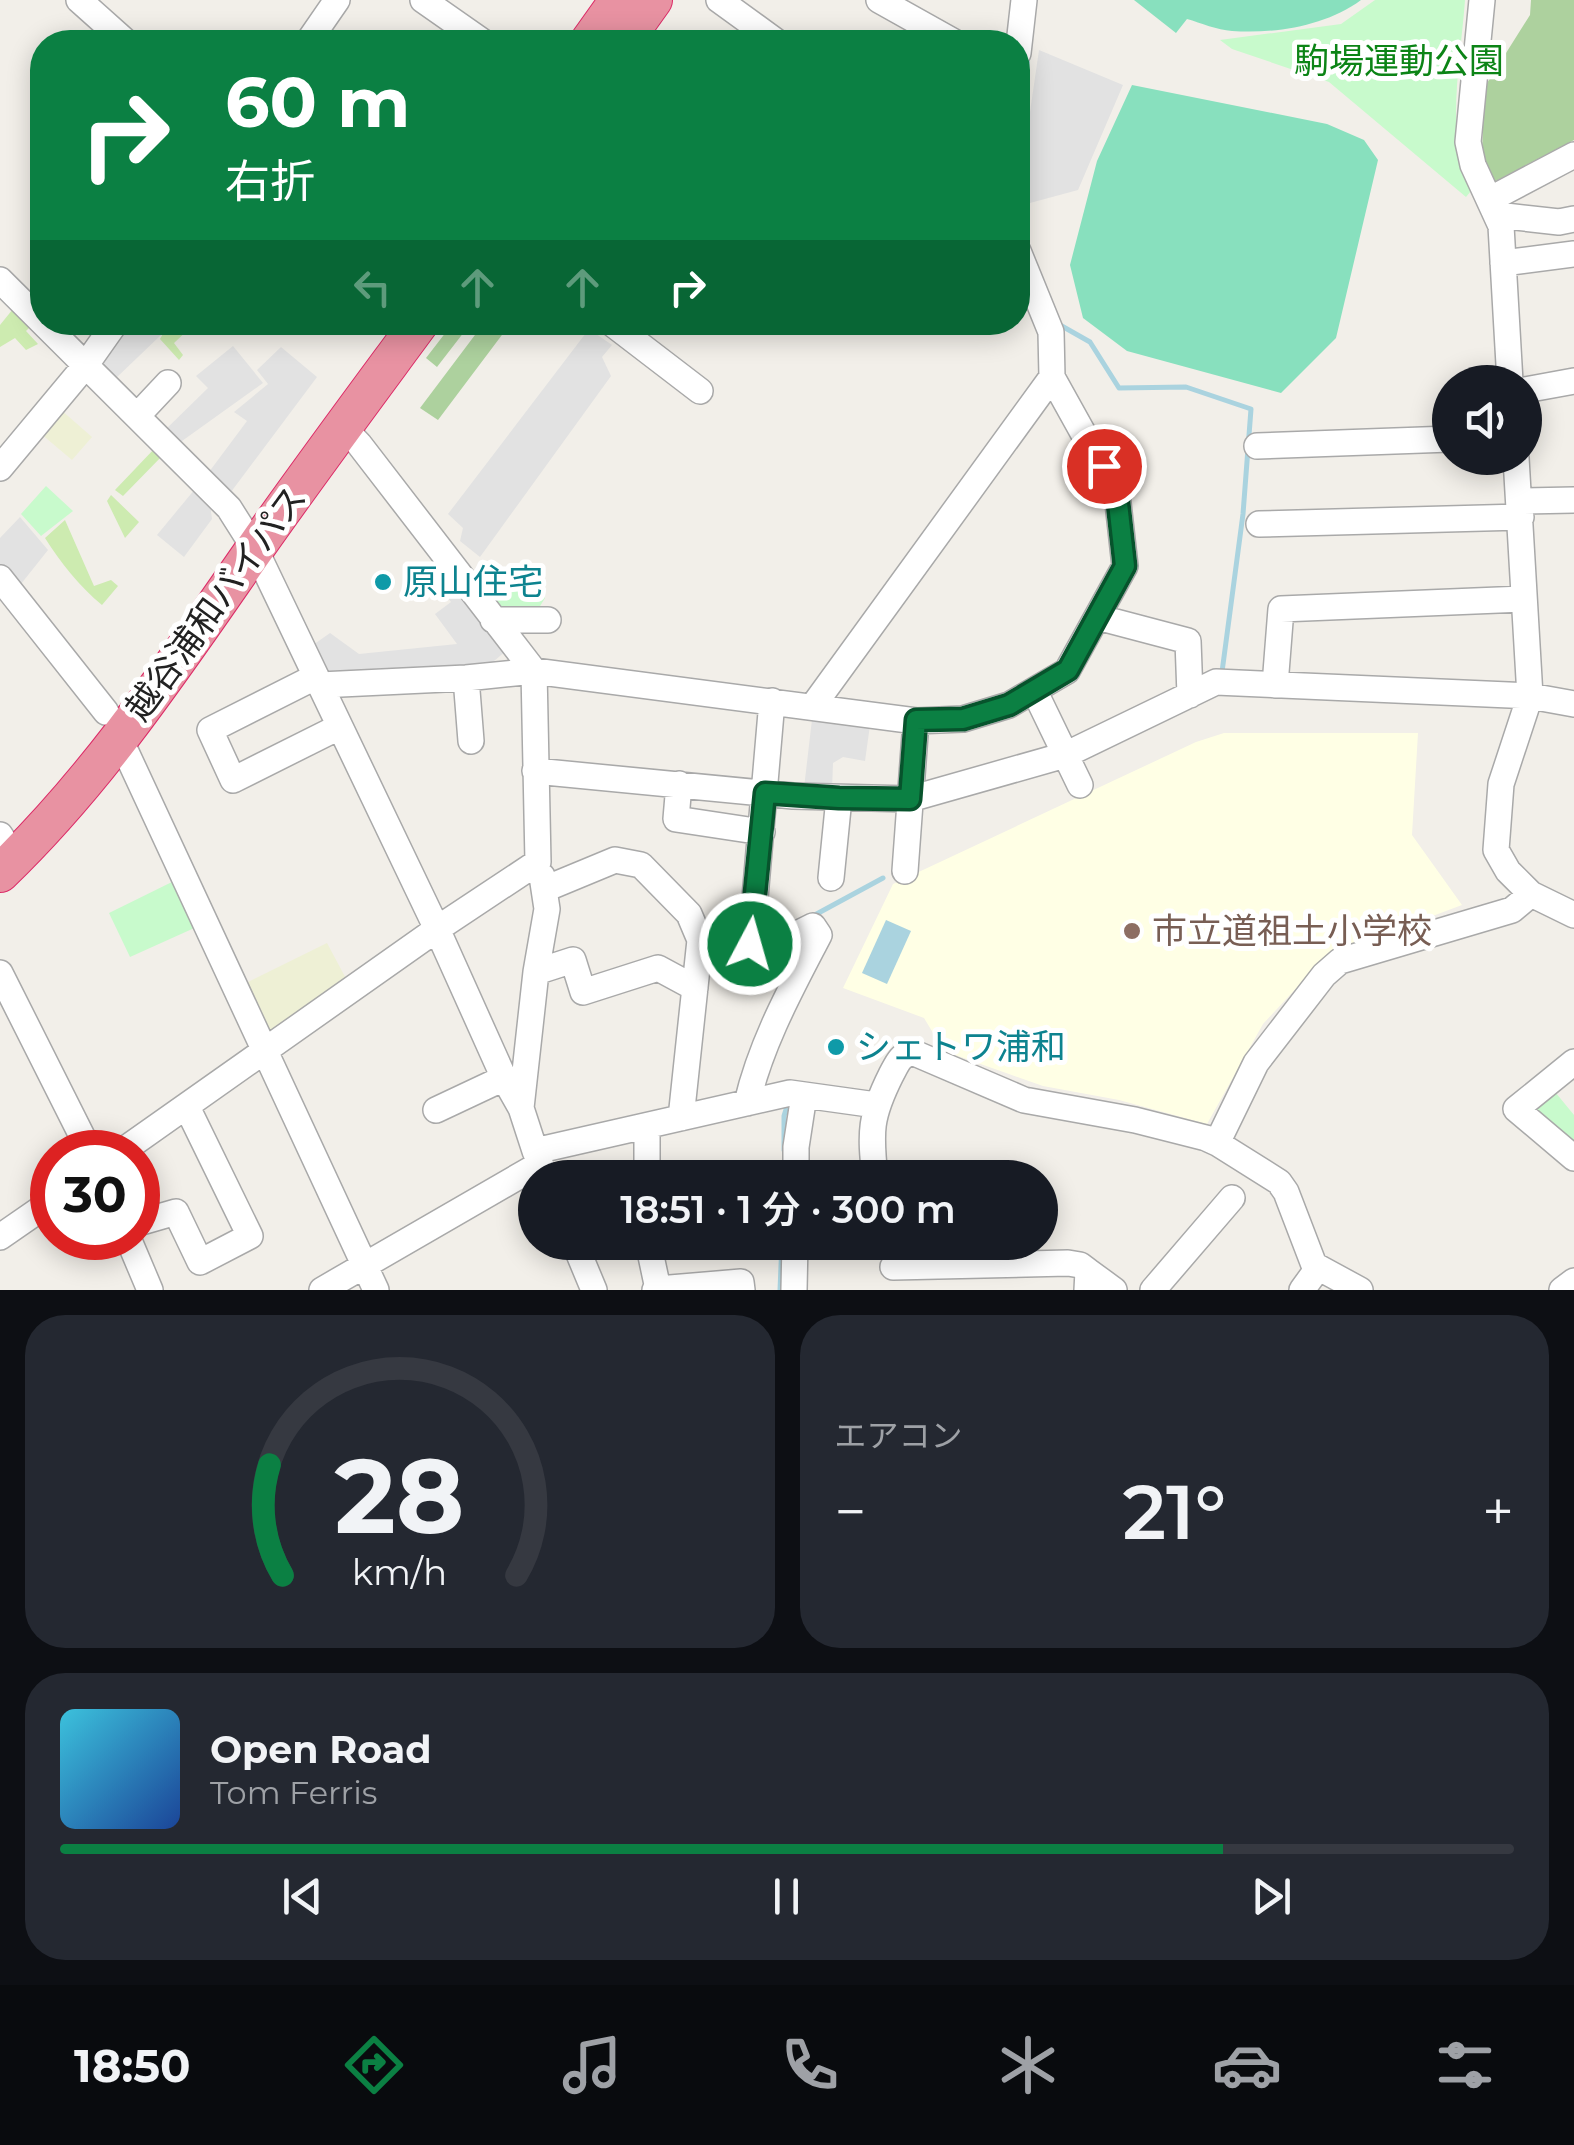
<!DOCTYPE html>
<html lang="ja">
<head>
<meta charset="utf-8">
<style>
	:root { --surface:#171b24; --page:#242831; --text:#f1f3f6; --muted:#9ea1a6; --line:#363941; --accent:#0b8043 }
	body { margin:0; font-family:Montserrat,"Noto Sans JP",sans-serif; background:var(--page); color:var(--text); height:100vh; display:flex; flex-direction:column; font-size:38px; white-space:nowrap }
	* { box-sizing:border-box; margin:0 }
	p { font-size:32px; color:var(--muted) }
	.icon { flex:none; width:55px; height:55px; fill:none; stroke:currentColor; stroke-width:2; stroke-linecap:round; stroke-linejoin:round }
	.map { position:relative; height:1290px; overflow:hidden }
	.details { display:flex; flex-direction:column; gap:25px; padding:25px; background:#0d0f14; flex:1 }
	.details>* { flex:none }
	.top-card { position:absolute; left:30px; top:30px; width:1000px; height:305px; border-radius:40px; box-shadow:0 5px 25px #0003; background:#0b8043; color:#fff; overflow:hidden }
	.tools { position:absolute; left:1432px; top:365px; display:grid; gap:20px }
	.tools a { display:grid; place-items:center; width:110px; height:110px; border-radius:50%; background:var(--surface); box-shadow:0 5px 25px #0003; font-size:50px }
	.speed { position:absolute; left:30px; top:1130px; display:flex; gap:20px; font-size:50px; font-weight:700; text-align:center }
	.speed>* { display:grid; place-content:center; width:130px; height:130px; border-radius:50%; background:var(--surface); box-shadow:0 5px 25px #0003; line-height:1 }
	.speed .limit { border:15px solid #d22; background:#fff; color:#111 }
	.pin { position:absolute; display:grid; place-items:center; width:85px; height:85px; color:#fff; margin:-42px; border:5px solid #fff; border-radius:50%; box-shadow:0 2px 10px #0007 }
	.me { position:absolute; width:110px; margin:-55px; rotate:6deg; stroke-linejoin:round; filter:drop-shadow(0 0 8px #0008) }
	.turn { display:flex; align-items:center; gap:35px; height:210px; padding:0 30px; font-size:45px }
	.turn .icon { width:130px; height:130px; stroke-width:2.5 }
	.turn b { display:block; font-size:70px; line-height:85px }
	.lanes { display:flex; align-items:center; height:95px; padding:0 30px; background:#0003; justify-content:center; gap:50px; direction:ltr }
	.lanes .off { opacity:.35 }
	.big { font-size:75px; font-weight:600; line-height:1.1 }
	.details .card { flex:1; display:flex; flex-direction:column; justify-content:center; gap:15px; min-width:0; padding:0 35px; border-radius:40px; background:var(--page) }
	.details .dial { align-items:center; gap:0 }
	.dial svg { height:260px; overflow:visible; fill:none; stroke:var(--line); stroke-width:7; stroke-linecap:round; text-anchor:middle }
	.dial text { fill:var(--text); stroke:none }
	.song { display:flex; align-items:center; gap:30px }
	.cover { width:120px; height:120px; border-radius:15px; background:linear-gradient(135deg,hsl(190 70% 55%),hsl(220 70% 35%)) }
	.played { height:10px; border-radius:5px; background:linear-gradient(90deg,var(--accent) 80%,var(--line) 80%) }
	.keys { display:flex; justify-content:space-around; direction:ltr }
	.heat { display:flex; justify-content:space-between; align-items:center; font-size:55px; direction:ltr }
	.details .tiles { flex:1; display:grid; gap:25px; grid-template-columns:1fr 1fr }
	.card:last-child { grid-column:span 2 }
	.trip { position:absolute; left:518px; top:1160px; width:540px; height:100px; border-radius:50px; background:var(--surface); box-shadow:0 5px 25px #0003; font-weight:600; line-height:100px; text-align:center }
	.tab-bar { display:flex; height:160px; justify-content:space-around; align-items:center; background:#090b0e; color:var(--muted) }
	.tab-bar .icon { width:70px; height:70px }
	.tab-bar .active { color:var(--accent) }
	.tab-bar b { font-size:45px; color:var(--text) }
	.map>svg:first-child { display:block }
</style>
</head>
<body>
<div class="map">
<svg width="1574" height="1290" viewBox="0 0 1574 1290">
	<rect width="100%" height="100%" fill="#f2efe9"/>
	<path fill="#ffffe5" d="M1224,733H1418L1412,835L1462,905L1326,956L1263,1024L1207,1124L1119,1100L1043,1086L944,1051L924,1018L843,988L893,884L1196,742Z"/>
	<path fill="#eef0d5" d="M60,409L92,437L72,460L40,433Z
		M327,943L350,986L268,1045L240,986Z"/>
	<path fill="#cdebb0" d="M13,309L30,327L26,331L38,344L26,350L15,338L0,347V325Z
		M168,322H208V323L192,326L174,343L183,355L179,360L160,339L164,332L161,329Z
		M155,448L163,455L123,496L115,490Z
		M111,495L139,522L125,538L107,501Z
		M65,520L94,586L111,580L118,586L102,605C80,587 60,562 45,538Z"/>
	<path fill="#add19e" d="M1531,0H1574V140L1492,183L1482,157L1484,88L1530,15Z
		M453,323H471L437,367L426,358Z
		M484,323H511L438,420L420,408Z"/>
	<path fill="#aacbaf" d="M139,1151L162,1214L138,1221V1152Z"/>
	<path fill="#c8facc" d="M1375,0H1465C1461,58 1444,140 1471,191L1466,197L1329,82L1232,49L1220,40L1341,24Z
		M46,486L73,511L41,536L21,514Z
		M484,566L509,568L545,598L534,616H500L474,578Z
		M178,879L201,925L130,957L109,913Z
		M1551,1087L1574,1115V1150L1526,1108Z"/>
	<path fill="#88e0be" d="M1134,0H1361C1326,26 1275,34 1232,31C1217,30 1201,23 1187,19L1176,33Z
		M1132,85L1327,124L1364,140L1378,160L1336,338L1281,393L1127,351L1083,318L1070,265L1097,161Z"/>
	<path fill="#e2e2e2" d="M1039,50L1123,85L1078,190L1030,203L1022,167Z
		M124,323H149L162,334L114,380L95,363Z
		M589,329L612,345L602,357L611,376L480,557L460,541L463,528L448,514Z
		M233,346L263,383L175,446L162,433L208,388L196,376Z
		M281,347L317,377L225,500L203,480L247,421L234,412L268,384L257,370Z
		M195,489L210,504L212,519L184,557L157,535Z
		M20,517L48,550L17,589L0,568V538Z
		M442,567L507,650L487,667L328,676L313,645L330,633L359,654L457,644L435,614L451,602L430,575Z
		M813,711L871,718L865,761L843,757L833,763L832,790L804,788Z"/>
	<path fill="#aad3df" d="M886,920L911,931L887,984L862,973Z"/>
	<g fill="none" stroke-linecap="round" stroke-linejoin="round">
		<path stroke="#aad3df" stroke-width="5" d="M1018,147L1028,56
			M1018,220L1026,246
			M1060,325L1090,342L1119,388L1186,387L1251,409L1243,514L1222,672
			M811,917L883,878
			M784,1150V1116L788,1103
			M780,1290L782,1242"/>
		<defs>
			<path id="minor" d="M79,0L126,42
				M423,0L483,42
				M719,0L777,42
				M879,0L954,42
				M1482,0L1468,142L1473,165L1501,226L1510,382
				M308,42L337,0
				M1018,53L1024,0
				M1489,200L1574,155
				M1497,215L1559,222L1574,219
				M1503,263L1574,254
				M0,280L229,508L255,549L437,929L504,1078L521,1108L535,1151L546,1178
				M610,322L700,391
				M1525,390L1574,381
				M137,416L168,383
				M1257,446L1450,439
				M1516,458L1530,696L1501,784L1496,850L1508,871L1531,894L1574,915
				M0,468L85,366L116,322
				M1519,501L1574,500
				M1259,524L1521,517
				M0,578L106,712
				M1097,617L1188,641L1190,695
				M493,620H548
				M315,677L210,730L233,780L339,727
				M466,678L471,741
				M320,685L466,678L534,671L916,721L963,719L1009,705L1067,671L1125,566L1117,494L1052,377L1051,332L1018,251
				M1275,685L1281,609L1523,599
				M1035,692L1080,785
				M813,706L1052,377
				M119,737L376,1290
				M535,771L793,796L910,799L1065,755L1216,682L1530,696L1574,704
				M679,784L676,819L762,832
				M0,835L2,838
				M905,871L916,721
				M831,878L839,798
				M545,889L615,860L641,865L689,914L700,940L681,1118
				M536,972L573,960L583,992L658,968L695,988
				M0,973L90,1152
				M1574,1062L1516,1109L1574,1158
				M747,1103C761,1043 791,989 819,935L813,926L759,953L751,944L772,701
				M521,1108L536,972L547,909L542,876
				M436,1110L504,1078
				M647,1126V1178
				M1217,1143L1256,1063L1324,975L1340,961L1512,910L1531,894
				M535,1151L790,1093L876,1105
				M121,1152L437,929L538,862L534,671L359,444L343,427
				M796,1178V1147L804,1095
				M875,1178C870,1131 870,1117 891,1075C897,1064 900,1055 912,1052L1024,1100L1135,1120L1206,1138L1217,1143L1279,1182L1286,1192L1314,1265L1360,1290
				M138,1223L176,1212L200,1262L250,1236L187,1107
				M0,1237L52,1201
				M128,1238L150,1290
				M574,1242L594,1290
				M648,1242L658,1289L655,1290
				M833,1242L887,1244
				M893,1267L1068,1263L1080,1265L1088,1271
				M658,1289L741,1282L742,1290
				M322,1290L540,1164
				M794,1290L795,1242
				M1087,1290L1088,1271L1114,1290
				M1153,1290L1232,1198
				M1302,1290L1318,1268
				M1562,1290L1574,1281"/>
			<path id="highway" d="M589,42L619,0
				M623,42L653,0
				M0,873C99,778 176,662 254,550C308,473 364,398 420,322"/>
		</defs>
		<use href="#minor" stroke="#a9a9a9" stroke-width="28"/>
		<use href="#highway" stroke="#dc2a67" stroke-width="40"/>
		<use href="#minor" stroke="#fff" stroke-width="25"/>
		<use href="#highway" stroke="#e892a2" stroke-width="38"/>
	</g>
	<g fill="none" stroke-linecap="round" stroke-linejoin="round">
		<defs>
			<path id="route" d="M750,944L765,793L839,798L910,799L916,720L963,719L1009,705L1068,670L1125,566L1117,494L1104,466"/>
		</defs>
		<use href="#route" stroke="#07532c" stroke-width="25"/>
		<use href="#route" stroke="#0b8043" stroke-width="18"/>
	</g>
	<g fill="#0f9aa8" stroke="#fff" stroke-width="4">
		<circle cx="383" cy="582" r="10"/>
		<circle cx="836" cy="1047" r="10"/>
	</g>
	<circle fill="#8d6e63" stroke="#fff" stroke-width="4" cx="1132" cy="931" r="10"/>
	<g text-anchor="middle" stroke-width="10" stroke-linejoin="round" paint-order="stroke">
		<g font-size="35" fill="#0c8416" stroke="#fff">
			<text x="1399" y="73">駒場運動公園</text>
		</g>
		<g font-size="35" fill="#0d838f" stroke="#fff" text-anchor="start">
			<text x="403" y="594">原山住宅</text>
			<text x="856" y="1059">シェトワ浦和</text>
		</g>
		<g font-size="35" fill="#222" stroke="#fff">
			<text transform="translate(216 603) rotate(-54)" y="12">越谷浦和バイパス</text>
		</g>
		<g font-size="35" fill="#785e54" stroke="#fff" text-anchor="start">
			<text x="1152" y="943">市立道祖土小学校</text>
		</g>
	</g>
</svg>
<div class="tools">
<a><svg class="icon" aria-label="sound" viewBox="0 0 24 24"><path d="M4 9h4l5-4v14l-5-4H4zM17 9q2 3 0 6"/></svg></a>
</div>
<div class="speed"><div class="limit">30</div></div>
<div class="pin" style="left:1104px;top:466px;background:#d93025"><svg class="icon" aria-label="arrive" viewBox="0 0 24 24"><path d="M6 21V4h12l-3 4 3 4H6"/></svg></div>
<svg class="me" style="left:750px;top:944px" viewBox="-20 -20 40 40"><circle r="17" fill="#0b8043" stroke="#fff" stroke-width="3"/><path d="M0-11L8 9 0 5-8 9z" fill="#fff"/></svg>
<div class="trip">18:51 · 1 分 · 300 m</div>
<div class="top-card">
<div class="turn"><svg class="icon" aria-label="right" viewBox="0 0 24 24"><path d="M7 20v-9h11M14 6l5 5-5 5"/></svg><div><b>60 m</b>右折</div></div>
<div class="lanes"><svg class="icon off" aria-label="left" viewBox="0 0 24 24"><path d="M17 20v-9H6M10 6l-5 5 5 5"/></svg><svg class="icon off" aria-label="ahead" viewBox="0 0 24 24"><path d="M12 20V5M6 11l6-6 6 6"/></svg><svg class="icon off" aria-label="ahead" viewBox="0 0 24 24"><path d="M12 20V5M6 11l6-6 6 6"/></svg><svg class="icon" aria-label="right" viewBox="0 0 24 24"><path d="M7 20v-9h11M14 6l5 5-5 5"/></svg></div>
</div>
</div>
<section class="details">
<div class="tiles">
<div class="card dial"><svg viewBox="0 0 100 80">
<path d="M14 69A42 42 0 1 1 86 69"/>
<path d="M14 69A42 42 0 0 1 10 35" stroke="#0b8043"/>
<text x="50" y="56" font-size="32" font-weight="700">28</text>
<text x="50" y="72" font-size="11">km/h</text>
</svg></div>
<div class="card"><p>エアコン</p>
<div class="heat"><a>−</a><b class="big">21°</b><a>+</a></div>
</div>
<div class="card">
<div class="song"><i class="cover"></i><div><b>Open Road</b><p>Tom Ferris</p></div></div>
<div class="played"></div>
<div class="keys"><svg class="icon" aria-label="previous" viewBox="0 0 24 24"><path d="M18 5L8 12l10 7zM5 5v14"/></svg><svg class="icon" aria-label="pause" viewBox="0 0 24 24"><path d="M8 5v14M16 5v14"/></svg><svg class="icon" aria-label="next" viewBox="0 0 24 24"><path d="M6 5l10 7-10 7zM19 5v14"/></svg></div>
</div>
</div>
</section>
<nav class="tab-bar">
<b>18:50</b>
<svg class="icon active" aria-label="directions" viewBox="0 0 24 24"><path d="M12 3l9 9-9 9-9-9zM9 14v-3h6M13 9l2 2-2 2"/></svg>
<svg class="icon" aria-label="music" viewBox="0 0 24 24"><path d="M9 18V5l10-2v13"/><circle cx="6" cy="18" r="3"/><circle cx="16" cy="16" r="3"/></svg>
<svg class="icon" aria-label="phone" viewBox="0 0 24 24"><path d="M5 4h4l2 5-3 2q2 4 5 5l2-3 5 2v4C11 20 4 13 5 4z"/></svg>
<svg class="icon" aria-label="climate" viewBox="0 0 24 24"><path d="M12 3v18M4 7l16 10M4 17L20 7"/></svg>
<svg class="icon" aria-label="car" viewBox="0 0 24 24"><path d="M5 17H2v-5l4-1 3-4h7l3 4 3 1v5h-3M9 17h6M6 11h13"/><circle cx="7" cy="17" r="2"/><circle cx="17" cy="17" r="2"/></svg>
<svg class="icon" aria-label="filters" viewBox="0 0 24 24"><path d="M4 7h16M4 17h16"/><circle cx="9" cy="7" r="2"/><circle cx="15" cy="17" r="2"/></svg>
</nav>
</body>
</html>
